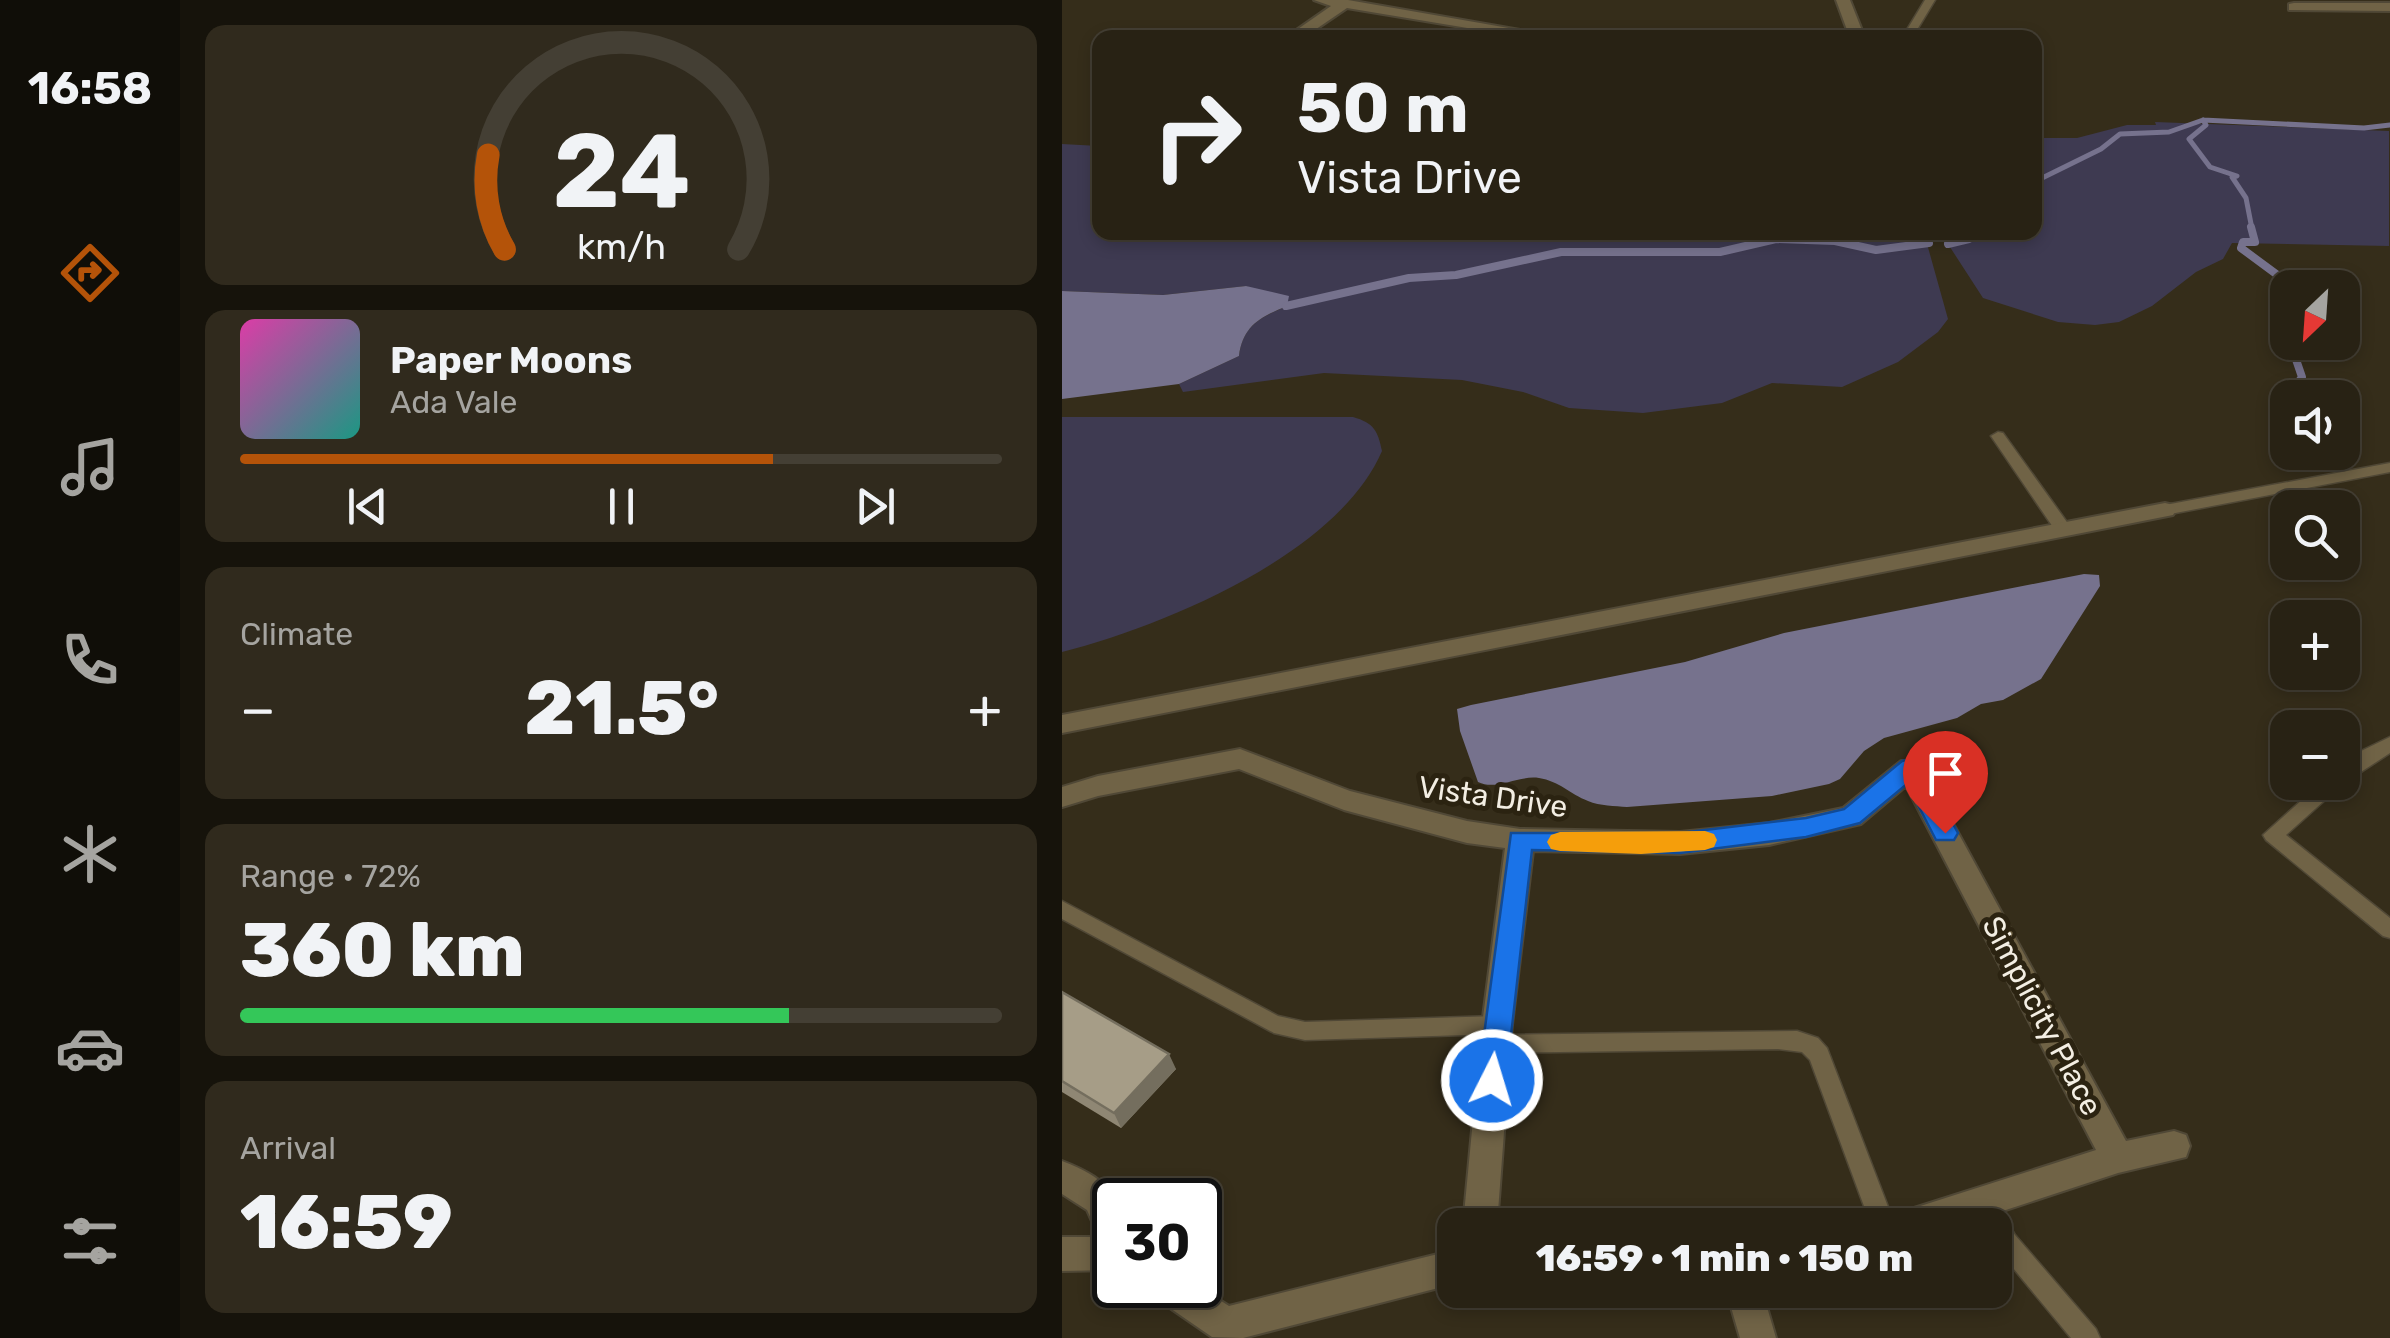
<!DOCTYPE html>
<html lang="en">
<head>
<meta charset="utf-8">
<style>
	:root { --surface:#282214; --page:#302a1d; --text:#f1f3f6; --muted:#a5a4a0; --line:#443f34; --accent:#b45309 }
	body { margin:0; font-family:Rubik,sans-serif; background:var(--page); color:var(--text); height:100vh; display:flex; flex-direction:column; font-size:38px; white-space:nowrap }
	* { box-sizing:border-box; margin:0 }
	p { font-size:32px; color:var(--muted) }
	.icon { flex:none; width:55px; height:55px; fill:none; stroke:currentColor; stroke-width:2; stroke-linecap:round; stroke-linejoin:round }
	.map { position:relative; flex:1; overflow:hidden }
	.drawer { display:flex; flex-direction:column; gap:25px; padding:25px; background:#16130b; width:882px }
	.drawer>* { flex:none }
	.guide { position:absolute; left:30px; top:30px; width:950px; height:210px; border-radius:20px; box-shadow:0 5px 15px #0003,0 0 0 2px var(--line); background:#282214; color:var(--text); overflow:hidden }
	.needle { width:65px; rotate:205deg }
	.fabs { position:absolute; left:1208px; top:270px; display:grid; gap:20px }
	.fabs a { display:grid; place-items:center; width:90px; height:90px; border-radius:20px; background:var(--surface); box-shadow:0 5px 15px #0003,0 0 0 2px var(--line); font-size:50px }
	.speed { position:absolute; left:30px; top:1178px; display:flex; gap:20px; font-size:50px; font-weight:700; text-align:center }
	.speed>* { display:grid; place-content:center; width:130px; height:130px; border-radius:50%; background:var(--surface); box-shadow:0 5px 15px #0003,0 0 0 2px var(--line); line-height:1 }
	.speed .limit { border:5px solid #111; border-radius:15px; background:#fff; color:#111 }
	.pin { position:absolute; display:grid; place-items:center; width:85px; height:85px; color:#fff; margin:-102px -42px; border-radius:50% 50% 50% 0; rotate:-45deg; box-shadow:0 0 10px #0007 }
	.pin .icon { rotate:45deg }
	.me { position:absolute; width:110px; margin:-55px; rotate:5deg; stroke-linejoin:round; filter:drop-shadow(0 0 8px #0008) }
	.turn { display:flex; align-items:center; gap:35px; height:210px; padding:0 40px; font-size:45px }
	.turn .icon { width:130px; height:130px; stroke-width:2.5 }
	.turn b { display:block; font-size:70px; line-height:85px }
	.big { font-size:75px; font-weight:800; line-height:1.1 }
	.drawer .card { flex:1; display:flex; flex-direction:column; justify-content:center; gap:15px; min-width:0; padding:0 35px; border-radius:20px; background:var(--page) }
	.drawer .dial { align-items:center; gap:0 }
	.dial svg { height:260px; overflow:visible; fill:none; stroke:var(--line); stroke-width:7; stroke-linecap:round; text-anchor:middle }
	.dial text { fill:var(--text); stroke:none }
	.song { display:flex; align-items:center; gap:30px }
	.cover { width:120px; height:120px; border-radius:15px; background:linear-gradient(135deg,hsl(320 70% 55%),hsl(170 70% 35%)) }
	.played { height:10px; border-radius:5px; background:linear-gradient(90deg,var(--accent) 70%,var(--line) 70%) }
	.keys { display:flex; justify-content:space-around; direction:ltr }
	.heat { display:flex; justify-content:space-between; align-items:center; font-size:55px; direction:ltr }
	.charge { height:15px; border-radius:8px; background:linear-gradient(90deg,#34c759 72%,var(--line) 0) }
	.trip { position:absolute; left:375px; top:1208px; width:575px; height:100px; border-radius:20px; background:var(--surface); box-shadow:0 5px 15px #0003,0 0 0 2px var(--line); font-weight:800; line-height:100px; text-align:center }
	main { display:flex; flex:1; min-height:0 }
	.tab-bar { display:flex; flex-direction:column; width:180px; justify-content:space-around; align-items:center; background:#100e08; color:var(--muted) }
	.tab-bar .icon { width:70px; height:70px }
	.tab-bar .on { color:var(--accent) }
	.tab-bar b { font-size:45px; color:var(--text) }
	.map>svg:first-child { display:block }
</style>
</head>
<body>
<main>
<nav class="tab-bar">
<b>16:58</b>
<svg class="icon on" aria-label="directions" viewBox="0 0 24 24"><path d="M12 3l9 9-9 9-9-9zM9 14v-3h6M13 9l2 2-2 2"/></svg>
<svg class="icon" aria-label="music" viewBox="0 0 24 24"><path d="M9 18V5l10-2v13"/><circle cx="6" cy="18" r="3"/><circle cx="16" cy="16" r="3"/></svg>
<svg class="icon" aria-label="phone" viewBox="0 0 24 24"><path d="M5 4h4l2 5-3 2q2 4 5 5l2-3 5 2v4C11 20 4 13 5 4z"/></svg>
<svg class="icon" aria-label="climate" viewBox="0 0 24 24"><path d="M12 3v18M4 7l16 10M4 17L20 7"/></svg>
<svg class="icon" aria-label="car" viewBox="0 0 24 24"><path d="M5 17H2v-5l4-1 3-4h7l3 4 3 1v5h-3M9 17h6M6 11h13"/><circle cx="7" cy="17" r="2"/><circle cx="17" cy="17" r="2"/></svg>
<svg class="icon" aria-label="filters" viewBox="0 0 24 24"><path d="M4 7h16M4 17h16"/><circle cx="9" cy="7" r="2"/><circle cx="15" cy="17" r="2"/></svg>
</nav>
<section class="drawer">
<div class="card dial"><svg viewBox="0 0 100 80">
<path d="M14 69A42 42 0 1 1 86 69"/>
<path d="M14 69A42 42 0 0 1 9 40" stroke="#b45309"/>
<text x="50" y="56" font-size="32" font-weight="700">24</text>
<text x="50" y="72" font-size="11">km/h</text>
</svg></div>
<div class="card">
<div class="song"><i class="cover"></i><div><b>Paper Moons</b><p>Ada Vale</p></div></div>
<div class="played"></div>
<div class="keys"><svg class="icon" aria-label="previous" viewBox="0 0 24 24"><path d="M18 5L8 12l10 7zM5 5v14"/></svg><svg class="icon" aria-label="pause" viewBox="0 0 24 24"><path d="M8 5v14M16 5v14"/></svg><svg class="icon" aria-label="next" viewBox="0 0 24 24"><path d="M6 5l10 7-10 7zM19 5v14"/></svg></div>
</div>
<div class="card"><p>Climate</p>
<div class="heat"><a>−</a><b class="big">21.5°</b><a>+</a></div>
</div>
<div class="card"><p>Range · 72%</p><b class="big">360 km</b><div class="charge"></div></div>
<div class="card"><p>Arrival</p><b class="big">16:59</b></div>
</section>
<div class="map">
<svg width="1328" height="1338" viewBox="0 0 1328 1338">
	<rect width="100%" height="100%" fill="#352d1a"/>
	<path fill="#3e3a51" d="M1093,122L1327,131V246L1170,243L1161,259L1134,272L1090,306L1057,322L1033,325L996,322L921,298L886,244L887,233L972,232L973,138H1015L1065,125H1094Z
		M0,144L37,146L38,232L862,233L886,319L876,332L836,362L780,387L710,383L660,403L581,413L507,408L461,392L400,380L262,373L121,392L117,384L177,356C181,326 197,318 225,306L184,286L101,295L0,291Z
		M0,417H291C312,423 316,431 320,451C276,554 102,626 0,652Z"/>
	<path fill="#76728d" d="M184,286L227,296L225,306C198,317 181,326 177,356L117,384L0,399V291L101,295Z
		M1022,574L1037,575L1038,586L979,679L941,700L919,704L895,718L822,738L802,751L778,779L767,784L710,796L565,807C553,806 538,806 526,801C508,794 497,781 477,778C455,775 435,791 416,782L398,731L395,709L409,705L623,662L722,633Z"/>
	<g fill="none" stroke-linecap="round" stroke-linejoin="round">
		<path stroke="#76728d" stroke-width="5" d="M1141,120L1144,125L1127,139L1148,167L1175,176L1170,177L1184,198L1190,229
			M972,182L1039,149L1058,134L1107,132L1141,120L1302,128L1328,125"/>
		<path stroke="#76728d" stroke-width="8" d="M1189,227L1193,242H1181L1179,248L1233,288
			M886,244L907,239L911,232
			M224,306L347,278L394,275L499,252H658L714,239L773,241L814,250L867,243
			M1225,328L1221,331L1225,337
			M1228,342L1240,377L1230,391L1241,398
			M1280,441L1293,453"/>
		<defs>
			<path id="lane" d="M863,0H873L850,38H840Z
				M936,432L941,433L1007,525L1009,529L1007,533H995L929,436Z
				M1328,463V472L1103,515L1095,510L1103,505Z
				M1328,737V753L1282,783L1224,835L1328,918V938L1321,936L1204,840L1201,835L1260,782H1280V767L1297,752Z
				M0,901L216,1016L243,1022L435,1016L443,1018L446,1025L443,1032L435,1034L243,1040L212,1033L0,919Z
				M735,1031L756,1038L765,1048L833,1225H809L748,1060L740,1052L716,1049L433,1053L425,1051L422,1044L425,1037L433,1035Z
				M920,1191L928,1194L953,1235L1034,1329L1038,1338H1009L937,1251L932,1244V1225H921L908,1202L912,1194Z"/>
			<path id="street" d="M252,0H286L504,38H466L285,8L241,38H223L269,6Z
				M774,0H788L803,38H788Z
				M1232,3H1328V11L1227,10V4Z
				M1103,503L1111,505L1114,510L1111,515L0,733V715Z
				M178,749L288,791L405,821L458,829L618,832L707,823L781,808L839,761H857L1064,1141L1112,1131L1124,1135L1128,1146L1124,1157L1056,1173L898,1225H832L837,1214L849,1209L1034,1150L844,786L799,824L707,845L618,854L471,851L450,1025L435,1225H401L420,1025L443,848L405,843L282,810L177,769L36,796L0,807V787L36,776Z
				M0,1161C68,1187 52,1207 52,1270L0,1271V1237H37L25,1210L0,1194Z
				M392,1250V1284L181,1338L150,1337L92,1297L86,1285H134L167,1306Z
				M664,1290H700L714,1338H678Z"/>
		</defs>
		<use href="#lane" stroke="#504836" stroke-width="3"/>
		<use href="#street" stroke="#504836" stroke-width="4"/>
		<use href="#lane" fill="#706346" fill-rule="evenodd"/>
		<use href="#street" fill="#706346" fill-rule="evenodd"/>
	</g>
	<path fill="#8f8774" d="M0,992L114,1069L59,1128L0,1092Z"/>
	<path fill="#746e5e" d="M107,1054L114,1069L59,1128L52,1113Z"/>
	<path fill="#a69d87" stroke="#746e5e" stroke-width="2.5" d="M0,992L107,1054L52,1113L0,1081Z"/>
	<path fill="#1a73e8" stroke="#114b97" stroke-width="2.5" d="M848,759L857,761L896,833L892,840H874L845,784L798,823L744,837L618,853L470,850L444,1080L440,1089L430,1093L420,1089L416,1080L449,833H618L744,818L782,809L840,761Z"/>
	<path fill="#f59e0b" d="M643,831L652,834L655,840L652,847L643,850L579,854L498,851L489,849L485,842L489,835L498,832Z"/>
	<g text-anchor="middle" stroke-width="10" stroke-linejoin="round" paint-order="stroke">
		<g font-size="30" fill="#f3eee3" stroke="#2b2311">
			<text transform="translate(431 797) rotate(8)" y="10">Vista Drive</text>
			<text transform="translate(980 1016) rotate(62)" y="10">Simplicity Place</text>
		</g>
	</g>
</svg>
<div class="fabs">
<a><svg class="needle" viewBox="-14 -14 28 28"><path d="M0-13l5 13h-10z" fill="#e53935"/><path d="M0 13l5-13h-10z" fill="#a5a4a0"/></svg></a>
<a><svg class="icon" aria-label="sound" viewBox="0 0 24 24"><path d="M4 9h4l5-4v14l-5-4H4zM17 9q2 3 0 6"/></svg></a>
<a><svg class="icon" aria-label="search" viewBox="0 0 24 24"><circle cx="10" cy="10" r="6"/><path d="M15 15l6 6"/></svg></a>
<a>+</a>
<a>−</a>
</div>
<div class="speed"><div class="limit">30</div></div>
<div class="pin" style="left:883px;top:833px;background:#d93025"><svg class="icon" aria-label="arrive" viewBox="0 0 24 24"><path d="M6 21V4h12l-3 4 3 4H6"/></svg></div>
<svg class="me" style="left:430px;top:1080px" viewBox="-20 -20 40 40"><circle r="17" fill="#1a73e8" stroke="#fff" stroke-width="3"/><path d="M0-11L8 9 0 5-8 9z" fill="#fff"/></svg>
<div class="trip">16:59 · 1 min · 150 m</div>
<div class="guide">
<div class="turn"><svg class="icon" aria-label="right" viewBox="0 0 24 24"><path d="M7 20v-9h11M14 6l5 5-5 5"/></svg><div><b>50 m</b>Vista Drive</div></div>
</div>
</div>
</main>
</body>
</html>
